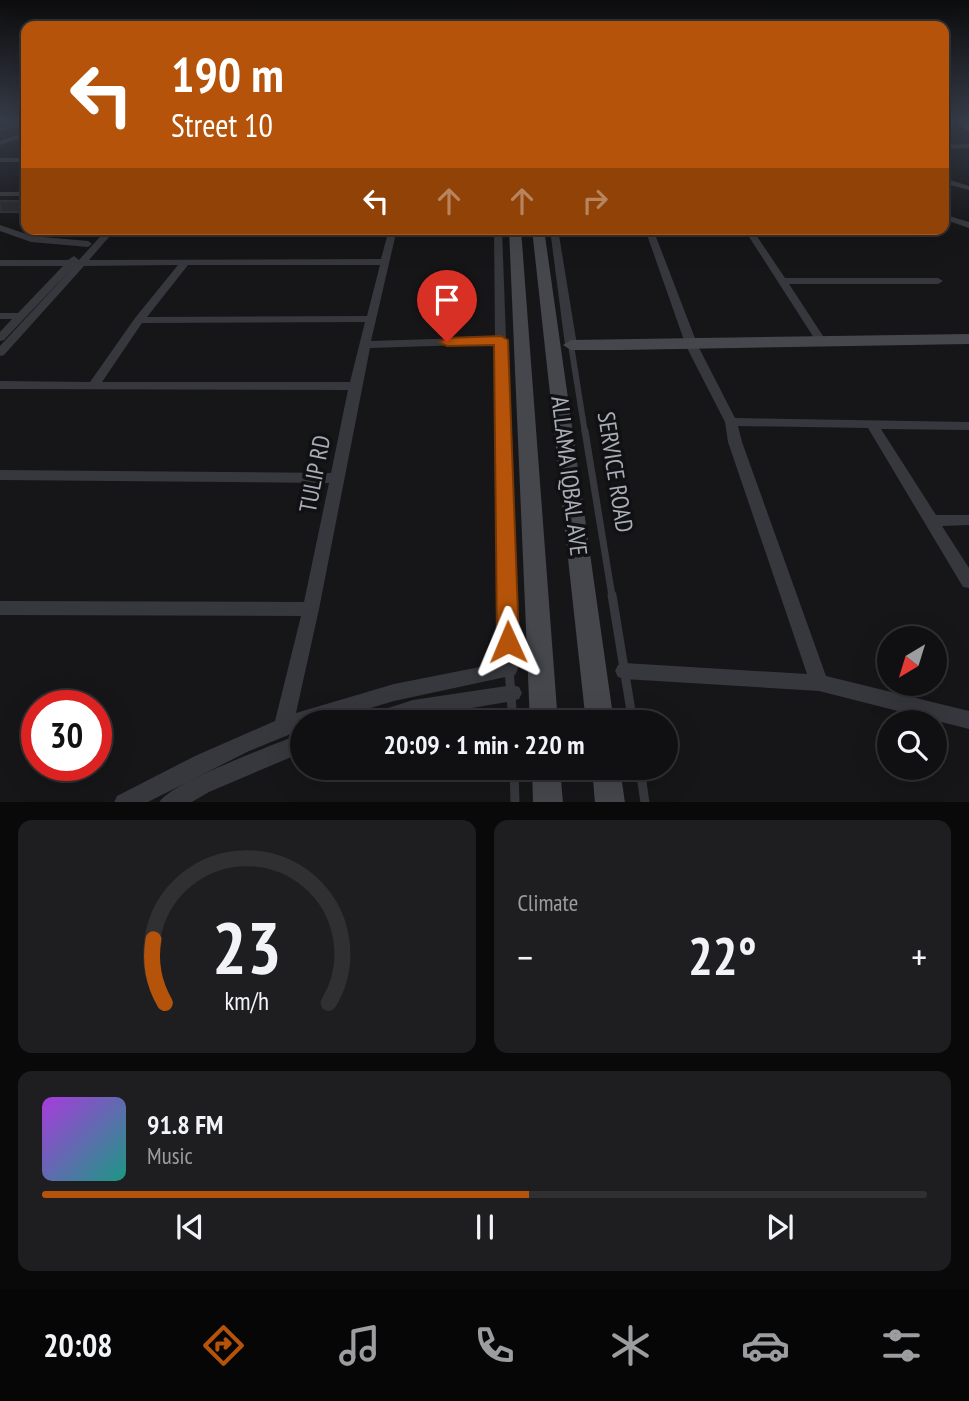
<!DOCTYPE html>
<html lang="en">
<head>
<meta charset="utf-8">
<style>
	:root { --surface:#101012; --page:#1e1e20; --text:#f1f3f6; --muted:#9c9d9f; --line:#303032; --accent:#b45309 }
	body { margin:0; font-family:"PT Sans Narrow",sans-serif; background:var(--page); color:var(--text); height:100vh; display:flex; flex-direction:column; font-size:26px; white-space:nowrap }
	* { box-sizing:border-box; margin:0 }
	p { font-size:23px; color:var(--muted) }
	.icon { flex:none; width:38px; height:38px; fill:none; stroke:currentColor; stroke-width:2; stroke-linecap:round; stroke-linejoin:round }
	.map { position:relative; height:802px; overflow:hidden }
	.panel { display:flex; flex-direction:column; gap:18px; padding:18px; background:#09090a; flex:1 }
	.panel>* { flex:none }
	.guide { position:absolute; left:21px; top:21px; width:928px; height:214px; border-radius:14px; box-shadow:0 7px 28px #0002,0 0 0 2px var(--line); background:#b45309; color:#fff; overflow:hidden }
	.needle { width:46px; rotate:218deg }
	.controls { position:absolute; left:877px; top:626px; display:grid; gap:14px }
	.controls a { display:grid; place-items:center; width:70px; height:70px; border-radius:50%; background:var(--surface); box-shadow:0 7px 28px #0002,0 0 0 2px var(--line); font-size:35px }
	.speed { position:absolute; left:21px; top:690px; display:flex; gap:14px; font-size:35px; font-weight:700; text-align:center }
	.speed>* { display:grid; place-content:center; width:91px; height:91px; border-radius:50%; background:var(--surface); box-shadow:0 7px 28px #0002,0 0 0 2px var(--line); line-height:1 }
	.speed .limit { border:10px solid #d22; background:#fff; color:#111 }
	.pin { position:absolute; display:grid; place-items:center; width:60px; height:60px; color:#fff; margin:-72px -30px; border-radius:50% 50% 50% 0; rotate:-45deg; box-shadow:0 0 7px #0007 }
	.pin .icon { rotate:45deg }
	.me { position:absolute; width:77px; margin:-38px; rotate:359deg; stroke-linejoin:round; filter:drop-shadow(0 0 5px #0008) }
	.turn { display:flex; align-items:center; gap:24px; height:147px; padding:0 35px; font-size:32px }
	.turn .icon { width:91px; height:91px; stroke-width:2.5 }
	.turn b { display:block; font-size:49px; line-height:60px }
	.lanes { display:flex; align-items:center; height:66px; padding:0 35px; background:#0003; justify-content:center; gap:35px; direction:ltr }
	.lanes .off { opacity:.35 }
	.big { font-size:52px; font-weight:800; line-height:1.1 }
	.panel .widget { flex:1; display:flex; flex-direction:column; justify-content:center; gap:10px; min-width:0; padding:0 24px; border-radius:14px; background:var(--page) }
	.panel .dial { align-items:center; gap:0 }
	.dial svg { height:182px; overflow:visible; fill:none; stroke:var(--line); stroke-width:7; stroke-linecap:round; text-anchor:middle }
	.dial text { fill:var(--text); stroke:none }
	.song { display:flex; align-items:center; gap:21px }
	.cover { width:84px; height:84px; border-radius:10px; background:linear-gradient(135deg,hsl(280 70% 55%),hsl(170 70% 35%)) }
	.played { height:7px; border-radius:4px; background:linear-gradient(90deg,var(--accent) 55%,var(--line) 55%) }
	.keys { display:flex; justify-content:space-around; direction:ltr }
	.heat { display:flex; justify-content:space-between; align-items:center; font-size:38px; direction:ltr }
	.panel .tiles { flex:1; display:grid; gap:18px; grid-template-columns:1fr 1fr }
	.widget:last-child { grid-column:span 2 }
	.trip { position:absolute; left:290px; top:710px; width:388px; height:70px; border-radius:35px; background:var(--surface); box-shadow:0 7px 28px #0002,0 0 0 2px var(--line); font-weight:800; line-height:70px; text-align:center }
	.tabs { display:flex; height:112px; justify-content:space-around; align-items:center; background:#060607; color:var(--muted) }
	.tabs .icon { width:49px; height:49px }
	.tabs .active { color:var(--accent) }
	.tabs b { font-size:32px; color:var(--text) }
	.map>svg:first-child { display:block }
</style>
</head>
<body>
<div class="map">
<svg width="969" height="803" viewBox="0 0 969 803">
	<rect width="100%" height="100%" fill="#161618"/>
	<path fill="#29292c" stroke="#303034" stroke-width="2" d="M0,201H26V212H0Z"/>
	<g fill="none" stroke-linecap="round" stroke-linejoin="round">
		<path stroke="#37383d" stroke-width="6" d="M571,345L585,433"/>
		<path stroke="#37383d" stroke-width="7" d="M585,431L612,596"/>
		<path stroke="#37383d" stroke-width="9" d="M612,595L633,723
			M509,669L513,723
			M514,768L515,803
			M640,768L645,803"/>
		<path fill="#37383d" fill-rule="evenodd" d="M26,120V123L0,132V128Z
			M26,132V136L0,145V141Z
			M969,144V148L943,149V145Z
			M0,158H26V162H0Z
			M943,178L969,186V190L943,183Z
			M0,192H26V196H0Z
			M943,214L969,222V228L943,219Z
			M0,225L32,236L88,241L92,244L88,247L31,242L0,231Z
			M107,229H116L89,260L381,259L389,229H397L371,341L495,337L494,229H502L518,669L515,675L394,701L320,723H303V729L249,751L146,803H114L117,796L195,756L275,721L301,616L0,615V601L304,602L329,483L0,480V470L331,473L348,390L0,389V381L90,382L135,318L178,265L84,266L4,355L0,356V346L74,266L4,340L0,341V332L12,319H0V313H18L63,266H0V260H68L74,256L79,260ZM188,265H380L367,316L147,317ZM365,322L350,382H102L142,323ZM495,344L500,663L394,684L296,713L319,609L370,348Z
			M550,229H558L577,345L571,348L565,345Z
			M645,229H653L698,346L735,418L969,422V430L881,429L936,515H969V525L942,526L969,568V588L963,587L868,428L738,426L742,442L826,676L969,711V729L819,691L624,679L618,677L615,671L618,665L624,663L807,674L728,442L725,422L686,346Z
			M744,229H752L785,278H938L943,281L938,284H789L825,339L824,341H816Z
			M513,685L519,687L522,693L519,699L513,701L413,718L397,723H358L360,717L413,700Z
			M303,733V752L209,792L190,803H159C167,784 278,743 303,733Z"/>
		<path fill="#45474d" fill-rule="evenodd" d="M955,120H964L969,124V132Z
			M509,229H521L558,723H530Z
			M532,229H544L614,723H586Z
			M969,334V344L621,350H571L563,345L571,340Z
			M532,768H560L563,803H533Z
			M592,768H620L625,803H595Z"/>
	</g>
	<linearGradient id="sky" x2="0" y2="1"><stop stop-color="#0c0c0d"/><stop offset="0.52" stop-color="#363c48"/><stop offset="1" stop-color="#363c48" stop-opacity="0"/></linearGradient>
	<rect width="969" height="232" fill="url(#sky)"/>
	<path fill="#b45309" stroke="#753606" stroke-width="2" d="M501,336L508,340L519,642L516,649L508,652L500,649L497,642L494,345L447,346L439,342L447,338Z"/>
	<g text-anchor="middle" stroke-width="7" stroke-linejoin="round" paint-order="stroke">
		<g font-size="24" fill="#a8adb8" stroke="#111113">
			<text transform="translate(615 472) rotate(81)" y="8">SERVICE ROAD</text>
			<text transform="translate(315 474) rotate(-79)" y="8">TULIP RD</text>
			<text transform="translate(569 476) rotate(83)" y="8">ALLAMA IQBAL AVE</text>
		</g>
	</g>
</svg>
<div class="controls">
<a><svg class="needle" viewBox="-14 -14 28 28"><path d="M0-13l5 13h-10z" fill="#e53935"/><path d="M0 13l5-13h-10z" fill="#9c9d9f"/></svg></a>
<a><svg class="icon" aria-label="search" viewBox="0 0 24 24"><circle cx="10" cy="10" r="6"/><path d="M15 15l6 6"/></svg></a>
</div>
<div class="speed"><div class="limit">30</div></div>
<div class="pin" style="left:447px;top:342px;background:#d93025"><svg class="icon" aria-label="arrive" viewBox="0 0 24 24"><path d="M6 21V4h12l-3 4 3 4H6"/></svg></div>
<svg class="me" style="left:508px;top:642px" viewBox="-20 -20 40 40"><path d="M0-17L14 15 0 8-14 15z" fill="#b45309" stroke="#fff" stroke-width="4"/></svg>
<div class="trip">20:09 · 1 min · 220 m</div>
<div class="guide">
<div class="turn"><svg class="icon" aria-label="left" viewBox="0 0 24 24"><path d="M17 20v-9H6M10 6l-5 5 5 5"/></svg><div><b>190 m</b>Street 10</div></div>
<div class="lanes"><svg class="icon" aria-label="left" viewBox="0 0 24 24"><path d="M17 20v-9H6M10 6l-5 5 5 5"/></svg><svg class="icon off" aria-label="ahead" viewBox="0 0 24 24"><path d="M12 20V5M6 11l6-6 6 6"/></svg><svg class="icon off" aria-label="ahead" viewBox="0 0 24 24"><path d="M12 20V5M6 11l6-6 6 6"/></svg><svg class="icon off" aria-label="right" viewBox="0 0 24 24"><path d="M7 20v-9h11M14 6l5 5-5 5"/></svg></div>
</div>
</div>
<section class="panel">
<div class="tiles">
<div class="widget dial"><svg viewBox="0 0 100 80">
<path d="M14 69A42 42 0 1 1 86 69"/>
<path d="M14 69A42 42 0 0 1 9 41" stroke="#b45309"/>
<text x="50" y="56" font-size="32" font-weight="700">23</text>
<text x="50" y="72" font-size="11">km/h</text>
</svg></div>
<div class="widget"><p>Climate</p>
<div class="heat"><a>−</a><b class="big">22°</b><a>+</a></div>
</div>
<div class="widget">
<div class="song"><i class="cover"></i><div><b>91.8 FM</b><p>Music</p></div></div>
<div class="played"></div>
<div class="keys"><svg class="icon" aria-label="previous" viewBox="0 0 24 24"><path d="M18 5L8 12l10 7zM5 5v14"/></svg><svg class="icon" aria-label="pause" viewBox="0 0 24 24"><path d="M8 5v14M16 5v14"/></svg><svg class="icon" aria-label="next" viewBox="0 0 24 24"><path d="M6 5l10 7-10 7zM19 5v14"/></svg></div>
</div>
</div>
</section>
<nav class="tabs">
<b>20:08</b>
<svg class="icon active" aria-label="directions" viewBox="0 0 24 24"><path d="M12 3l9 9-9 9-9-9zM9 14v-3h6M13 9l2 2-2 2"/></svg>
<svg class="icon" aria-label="music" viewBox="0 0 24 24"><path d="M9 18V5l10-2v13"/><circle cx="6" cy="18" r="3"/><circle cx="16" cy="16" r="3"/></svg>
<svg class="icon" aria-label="phone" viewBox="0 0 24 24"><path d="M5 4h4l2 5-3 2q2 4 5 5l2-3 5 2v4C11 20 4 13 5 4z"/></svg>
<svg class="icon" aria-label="climate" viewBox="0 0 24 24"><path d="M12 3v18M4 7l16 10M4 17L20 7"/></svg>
<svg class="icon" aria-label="car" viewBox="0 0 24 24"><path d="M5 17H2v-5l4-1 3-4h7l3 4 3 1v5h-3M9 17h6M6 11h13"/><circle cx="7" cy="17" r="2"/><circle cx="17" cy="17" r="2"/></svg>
<svg class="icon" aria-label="filters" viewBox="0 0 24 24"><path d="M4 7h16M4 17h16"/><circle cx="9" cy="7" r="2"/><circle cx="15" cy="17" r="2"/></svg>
</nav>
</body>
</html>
